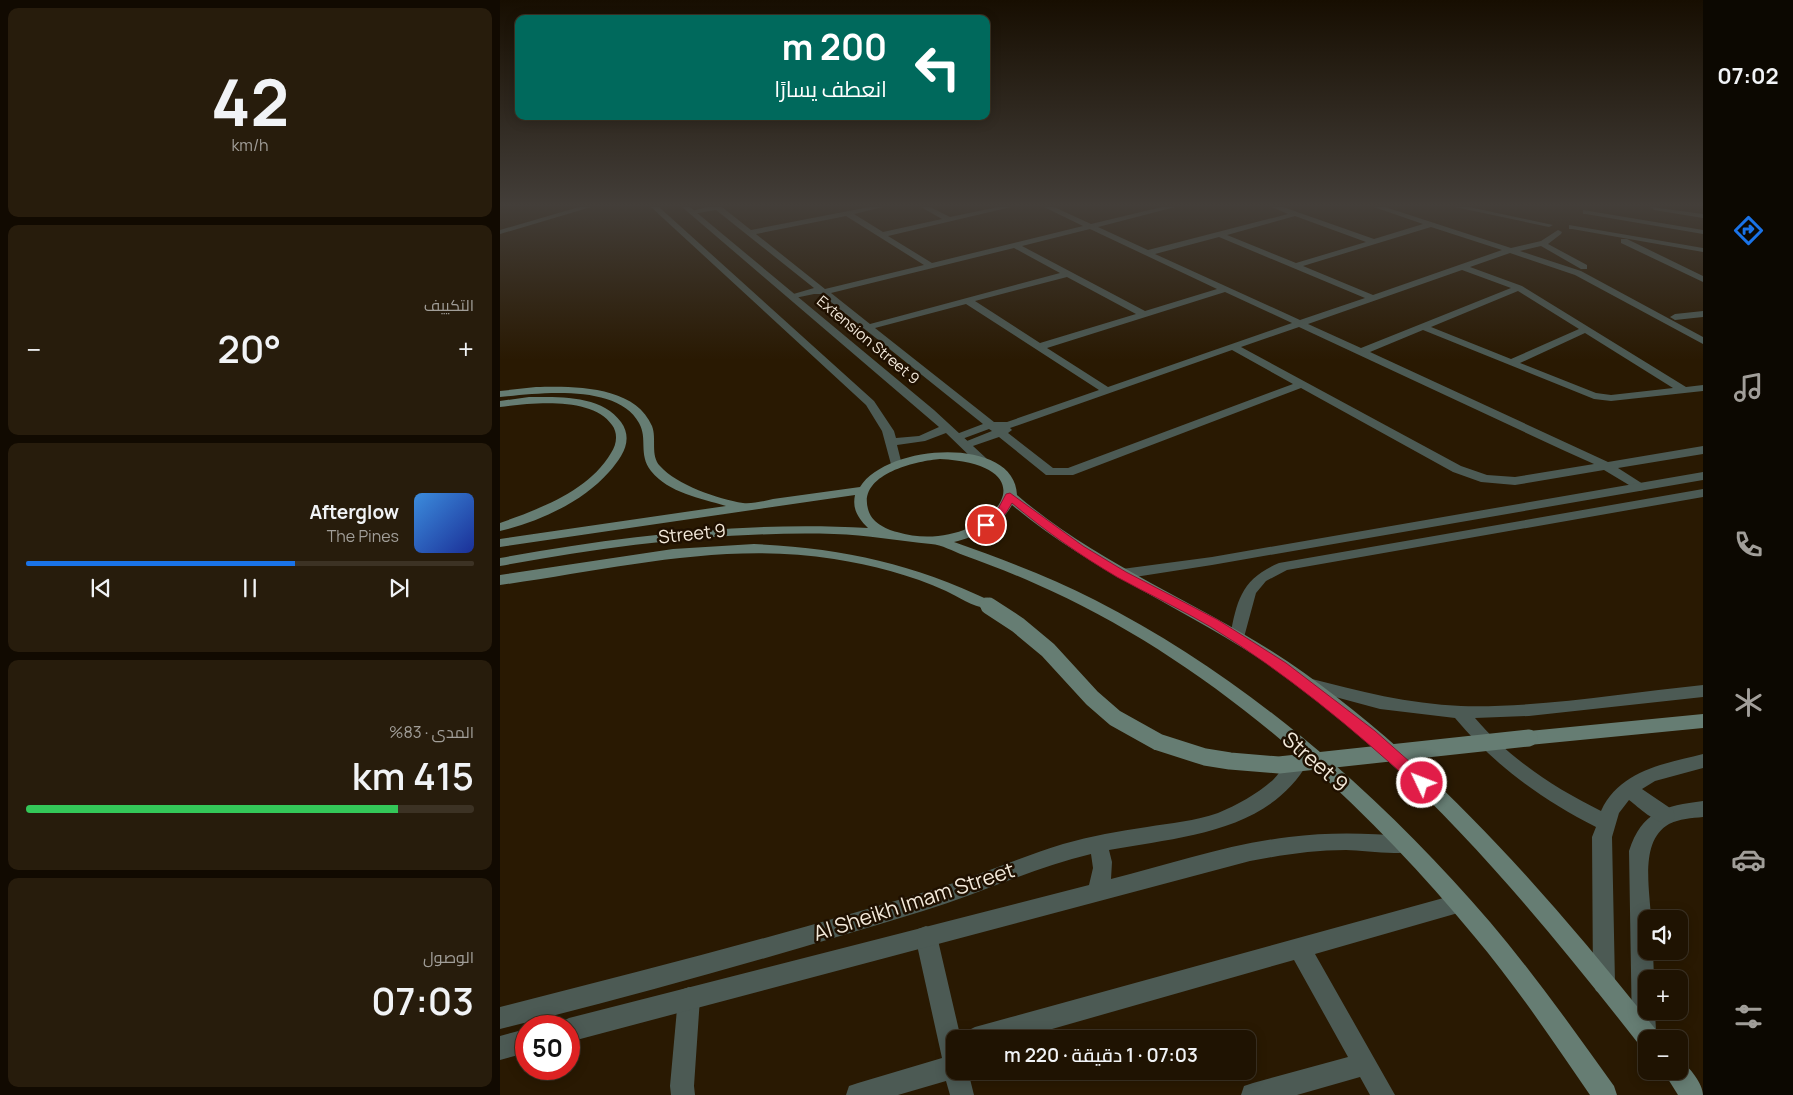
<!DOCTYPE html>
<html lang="ar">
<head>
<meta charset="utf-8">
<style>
	:root { --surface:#1f1302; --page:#271c0c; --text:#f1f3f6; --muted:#a19e99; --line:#3c3224; --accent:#1a73e8 }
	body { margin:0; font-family:Manrope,Cairo,sans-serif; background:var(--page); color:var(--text); direction:rtl; height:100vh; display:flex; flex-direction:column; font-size:19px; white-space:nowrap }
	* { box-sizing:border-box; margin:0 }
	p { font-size:16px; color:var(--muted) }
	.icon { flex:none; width:28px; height:28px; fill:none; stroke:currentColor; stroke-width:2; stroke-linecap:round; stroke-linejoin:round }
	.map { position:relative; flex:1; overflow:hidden; direction:ltr }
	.side { display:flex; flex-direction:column; gap:8px; padding:8px; background:#110a01; width:500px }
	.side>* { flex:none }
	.banner { position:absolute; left:15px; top:15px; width:475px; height:105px; border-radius:10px; box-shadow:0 2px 12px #0003,0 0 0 1px var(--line); direction:rtl; background:#00695c; color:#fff; overflow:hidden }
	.buttons { position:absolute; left:1138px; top:910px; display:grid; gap:10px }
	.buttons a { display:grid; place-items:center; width:50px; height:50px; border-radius:10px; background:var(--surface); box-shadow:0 2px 12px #0003,0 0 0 1px var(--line); font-size:25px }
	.speed { position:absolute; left:15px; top:1015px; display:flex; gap:10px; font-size:25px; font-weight:700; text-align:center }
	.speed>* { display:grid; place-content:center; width:65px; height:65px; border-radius:50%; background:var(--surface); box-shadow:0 2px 12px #0003,0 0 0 1px var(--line); line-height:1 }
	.speed .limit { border:8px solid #d22; background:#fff; color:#111 }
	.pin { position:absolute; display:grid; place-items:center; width:42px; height:42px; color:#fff; margin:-21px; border:2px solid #fff; border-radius:50%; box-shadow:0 1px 5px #0007 }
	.me { position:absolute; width:55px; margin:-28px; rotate:313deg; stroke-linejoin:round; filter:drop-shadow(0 0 4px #0008) }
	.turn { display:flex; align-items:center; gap:18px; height:105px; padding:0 20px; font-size:22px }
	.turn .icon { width:65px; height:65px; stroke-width:2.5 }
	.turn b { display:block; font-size:35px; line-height:42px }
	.big { font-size:38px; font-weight:600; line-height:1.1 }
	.side .card { flex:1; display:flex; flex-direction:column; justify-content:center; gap:8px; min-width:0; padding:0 18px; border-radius:10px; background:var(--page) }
	.side .dial { align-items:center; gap:0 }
	.dial b { font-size:65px; line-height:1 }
	.song { display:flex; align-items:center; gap:15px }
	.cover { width:60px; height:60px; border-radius:8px; background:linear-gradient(135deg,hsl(210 70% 55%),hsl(230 70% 35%)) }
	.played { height:5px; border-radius:2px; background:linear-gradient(90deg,var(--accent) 60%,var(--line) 60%) }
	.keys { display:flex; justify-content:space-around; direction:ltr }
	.heat { display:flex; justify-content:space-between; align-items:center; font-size:28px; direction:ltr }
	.charge { height:8px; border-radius:4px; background:linear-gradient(90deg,#34c759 83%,var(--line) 0) }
	.trip { position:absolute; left:446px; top:1030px; width:310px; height:50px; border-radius:10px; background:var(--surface); box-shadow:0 2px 12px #0003,0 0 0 1px var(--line); font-weight:600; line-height:50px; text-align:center; direction:rtl }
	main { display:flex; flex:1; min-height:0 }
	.tab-bar { display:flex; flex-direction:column; width:90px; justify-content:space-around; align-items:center; background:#0c0801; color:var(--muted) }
	.tab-bar .icon { width:35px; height:35px }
	.tab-bar .current { color:var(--accent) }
	.tab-bar b { font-size:22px; color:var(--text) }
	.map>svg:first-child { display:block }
</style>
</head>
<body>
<main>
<nav class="tab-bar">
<b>07:02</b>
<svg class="icon current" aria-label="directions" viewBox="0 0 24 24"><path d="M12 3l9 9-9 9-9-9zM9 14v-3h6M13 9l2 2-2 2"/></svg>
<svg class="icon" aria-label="music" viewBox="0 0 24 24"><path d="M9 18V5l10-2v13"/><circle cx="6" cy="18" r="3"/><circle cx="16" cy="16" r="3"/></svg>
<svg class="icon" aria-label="phone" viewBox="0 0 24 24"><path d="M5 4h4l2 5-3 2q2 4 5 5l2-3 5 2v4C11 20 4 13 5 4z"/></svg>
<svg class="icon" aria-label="climate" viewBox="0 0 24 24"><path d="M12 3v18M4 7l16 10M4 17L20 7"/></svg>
<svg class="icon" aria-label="car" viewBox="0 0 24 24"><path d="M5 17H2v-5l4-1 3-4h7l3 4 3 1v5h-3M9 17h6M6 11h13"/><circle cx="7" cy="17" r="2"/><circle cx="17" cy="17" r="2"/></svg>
<svg class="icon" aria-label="filters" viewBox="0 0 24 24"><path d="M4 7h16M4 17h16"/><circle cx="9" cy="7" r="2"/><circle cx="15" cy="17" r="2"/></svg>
</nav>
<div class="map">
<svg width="1203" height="1095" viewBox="0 0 1203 1095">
	<rect width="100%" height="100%" fill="#291902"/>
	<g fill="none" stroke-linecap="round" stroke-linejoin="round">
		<path fill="#4c5a54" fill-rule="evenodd" d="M79,207H91L0,234V230Z
			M207,207H222L251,230L369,207H383L354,214L383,232L442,219L421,207H430L450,217L498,207H511L388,236L432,263L583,226L544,207H554L591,224L662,207H675L598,227L648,250L788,214L772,207H783L874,239L923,224L874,207H885L1011,248L1041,241L1058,230L1062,232L1061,234L1048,244L1087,265V269H1081L1041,246L1020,251L1081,271L1203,337V344L1075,275L1010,253L970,267L1022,286L1186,387L1203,385V391L1111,401L1094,399L923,330L870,352L1108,462L1203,446V454L1118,468L1143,484L1145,487L1143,490L1139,491L1104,470L1015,485L981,482L953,472L801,388L573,475H546L499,437L470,447H462L460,445L462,443L492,431L489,429L462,439H454L452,437L454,435L483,424L321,294H314L290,299V295L314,288L216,210L192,214L188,212ZM346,216L424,265L325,289L256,234ZM795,216L866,242L796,263L727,235ZM931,227L1002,250L873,295L803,266ZM590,229L717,289L645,311L522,246ZM719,237L865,298L800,320L655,254ZM514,248L560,273L370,324L331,293ZM962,270L1011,288L861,348L808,324ZM567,277L636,314L540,343L475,301ZM1018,291L1079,329L1011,359L931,327ZM725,292L792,323L608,387L547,348ZM466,304L599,390L507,422H494L375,328ZM799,327L1065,451L1094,464L1015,477L987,475L961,466L741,347ZM1085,333L1173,388L1111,395L1096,393L1020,363ZM732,350L793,384L568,468H553L508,433L512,430L510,428Z
			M955,207H969L1053,225L1049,227Z
			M1151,207L1203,214V218L1154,210Z
			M1083,210L1203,230V234L1086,214H1083Z
			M1069,225L1203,248V252L1072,229H1069Z
			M1121,239H1127L1203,276V282L1121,243Z
			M1203,311V317L1175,320L1170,317L1175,314Z
			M1203,801V817C1192,818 1179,819 1169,824C1139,841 1150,890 1151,919H1146V951H1153L1154,979H1146V1011H1155L1156,1031L1152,1039H1146L1144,1043L1136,1039L1132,1031L1129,851C1142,811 1164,806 1203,801Z
			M958,894L965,897L968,904L965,911L815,954L895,1095H870L860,1077L797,1095H741L744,1086L753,1083L848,1057L794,960L517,1039H463L467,1031L475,1027Z
			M426,926L434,929L437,936L461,1039H455V1071H468L474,1095H450L446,1081L398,1095H346L349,1086L358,1083L442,1058L415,936L418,929Z
			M189,987L197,990L200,998L194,1086L195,1095H171L170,1086L178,998L181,990Z"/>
		<path fill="#4c5a54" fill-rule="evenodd" d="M151,207H159L374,401L394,431L396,438L419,436L439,427L182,207H190L434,410L486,458L488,461L486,464H478L446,433L425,441L397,445L402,465L396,469L392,468L382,431L366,405Z
			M1203,472V480L712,565L622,579L617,577L615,574L617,571L622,569L712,557Z
			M1203,489V497L787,570L766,581L756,593L743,641L738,642L733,641L730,637C737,599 742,579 779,563Z
			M808,678C858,691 909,704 961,706C1041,708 1123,693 1203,685V697L1029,716L975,718C1009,758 1054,788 1101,811C1120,770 1164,764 1203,754V768L1155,781L1142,789L1173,810L1175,816L1173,822C1158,827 1141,809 1129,800L1119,813L1112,837L1115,983L1112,991L1104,994L1096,991L1093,983L1092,837L1096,827C1041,799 994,765 955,718L880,709L802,688L800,684L802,680Z
			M802,750L808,752L811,757C772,833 683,836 609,850L612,862L611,879C670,864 729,844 789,837C828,832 866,833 904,836L911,839L914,845L911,851C896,856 863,850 846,850C813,850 782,855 750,861L69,1042V1026H59L61,1022L69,1018L589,885L593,868L591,854C533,868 479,894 423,911C283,954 142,994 0,1029V1007C147,970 293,932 438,888C480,875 521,857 563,844C591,836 619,831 647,827C671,823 695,821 718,813C738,805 757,794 773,780C782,771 790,754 802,750Z
			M26,1029V1053L0,1060V1036Z"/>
		<path fill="#667d73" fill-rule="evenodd" d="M36,387C72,386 135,385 152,426C157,439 150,455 160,466C177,485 218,499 243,503C252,504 264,501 273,499C302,495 331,491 360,487C388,443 515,436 517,495C600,566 697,601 787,661C932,760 1048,895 1157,1031L1161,1039H1146V1050L1141,1047C1033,909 920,772 776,670C691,610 592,573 512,505C500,527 477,536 454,542C502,559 550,577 595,600C746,677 880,794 990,922C1034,974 1074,1030 1114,1086L1117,1095H1090C1053,1041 1016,986 974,936C858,795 704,657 536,584C512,573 487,564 463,555C453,551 442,545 431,544C399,541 367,535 334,534C221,531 110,546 0,566V558C122,536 244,521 368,528C358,518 352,509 355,495L0,547V539L226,506C200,498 169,493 151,471C138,454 148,439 139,423C118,383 38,393 0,397V391ZM440,459C566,466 479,558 397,532C385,529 371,522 368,509C358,474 416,461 440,459Z
			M29,397C59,397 102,395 121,422C134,440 122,457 109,472C83,502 38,522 0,531V523C39,509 89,491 111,453C117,444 118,433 112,425C92,396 31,403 0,407V401Z
			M254,544C342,548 411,563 491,601L493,604L491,607C478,611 459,597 446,591C411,575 372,565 334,559C221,541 111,570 0,585V575L173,549Z
			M1203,714V728L1029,745L1023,743L1020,738L1023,733L1029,731Z
			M1179,1061C1189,1065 1203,1084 1203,1095H1178L1163,1071H1179Z"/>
		<path stroke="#667d73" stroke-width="13" d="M486,604L491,607"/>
		<path stroke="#667d73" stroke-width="17" d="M489,606L518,625L548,650L592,698L615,718L658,742L705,757L730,761L779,765L1029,738"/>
	</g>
	<linearGradient id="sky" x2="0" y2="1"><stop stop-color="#170e01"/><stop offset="0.57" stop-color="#433e39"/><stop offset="1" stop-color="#433e39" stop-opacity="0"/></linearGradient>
	<rect width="1203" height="360" fill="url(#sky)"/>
	<path fill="#e11d48" stroke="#92132f" d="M510,493L583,546L626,572L718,620L786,663L875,731L928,778L930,783L928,787L922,789L917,787C852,728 786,673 711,627C681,609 648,594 617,577C580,555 545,531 512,503L506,513L490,527H482L481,525L482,522L498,509L506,494Z"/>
	<g text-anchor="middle" stroke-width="5" stroke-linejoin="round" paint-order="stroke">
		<g font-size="15" fill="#f4eadb" stroke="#1f1000">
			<text transform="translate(368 340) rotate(40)" y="5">Extension Street 9</text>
		</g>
		<g font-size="18" fill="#f4eadb" stroke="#1f1000">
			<text transform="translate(192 534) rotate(-6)" y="6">Street 9</text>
		</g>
		<g font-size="21" fill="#f4eadb" stroke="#1f1000">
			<text transform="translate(815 762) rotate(41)" y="7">Street 9</text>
			<text transform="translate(414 902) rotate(-18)" y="7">Al Sheikh Imam Street</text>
		</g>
	</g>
</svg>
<div class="buttons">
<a><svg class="icon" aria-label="sound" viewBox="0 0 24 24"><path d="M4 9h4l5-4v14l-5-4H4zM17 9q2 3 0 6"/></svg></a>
<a>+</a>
<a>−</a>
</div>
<div class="speed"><div class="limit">50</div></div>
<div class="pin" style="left:486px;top:525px;background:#d93025"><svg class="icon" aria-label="arrive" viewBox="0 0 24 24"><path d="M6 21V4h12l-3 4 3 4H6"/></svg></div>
<svg class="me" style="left:922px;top:783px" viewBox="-20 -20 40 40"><circle r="17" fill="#e11d48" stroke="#fff" stroke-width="3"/><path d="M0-11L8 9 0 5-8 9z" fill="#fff"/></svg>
<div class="trip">07:03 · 1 دقيقة · 220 m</div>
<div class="banner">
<div class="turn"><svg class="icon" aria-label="left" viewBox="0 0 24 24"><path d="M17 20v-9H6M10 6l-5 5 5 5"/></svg><div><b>200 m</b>انعطف يسارًا</div></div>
</div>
</div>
<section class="side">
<div class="card dial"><b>42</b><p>km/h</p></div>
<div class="card"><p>التكييف</p>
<div class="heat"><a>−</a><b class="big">20°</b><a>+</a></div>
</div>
<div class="card">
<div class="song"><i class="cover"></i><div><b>Afterglow</b><p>The Pines</p></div></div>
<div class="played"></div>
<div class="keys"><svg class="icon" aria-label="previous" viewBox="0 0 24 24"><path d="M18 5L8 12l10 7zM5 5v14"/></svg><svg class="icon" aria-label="pause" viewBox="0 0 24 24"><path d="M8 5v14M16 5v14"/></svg><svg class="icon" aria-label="next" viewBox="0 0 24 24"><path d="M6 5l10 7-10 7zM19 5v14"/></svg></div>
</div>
<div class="card"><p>المدى · 83%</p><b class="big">415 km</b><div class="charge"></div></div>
<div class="card"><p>الوصول</p><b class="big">07:03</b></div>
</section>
</main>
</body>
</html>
